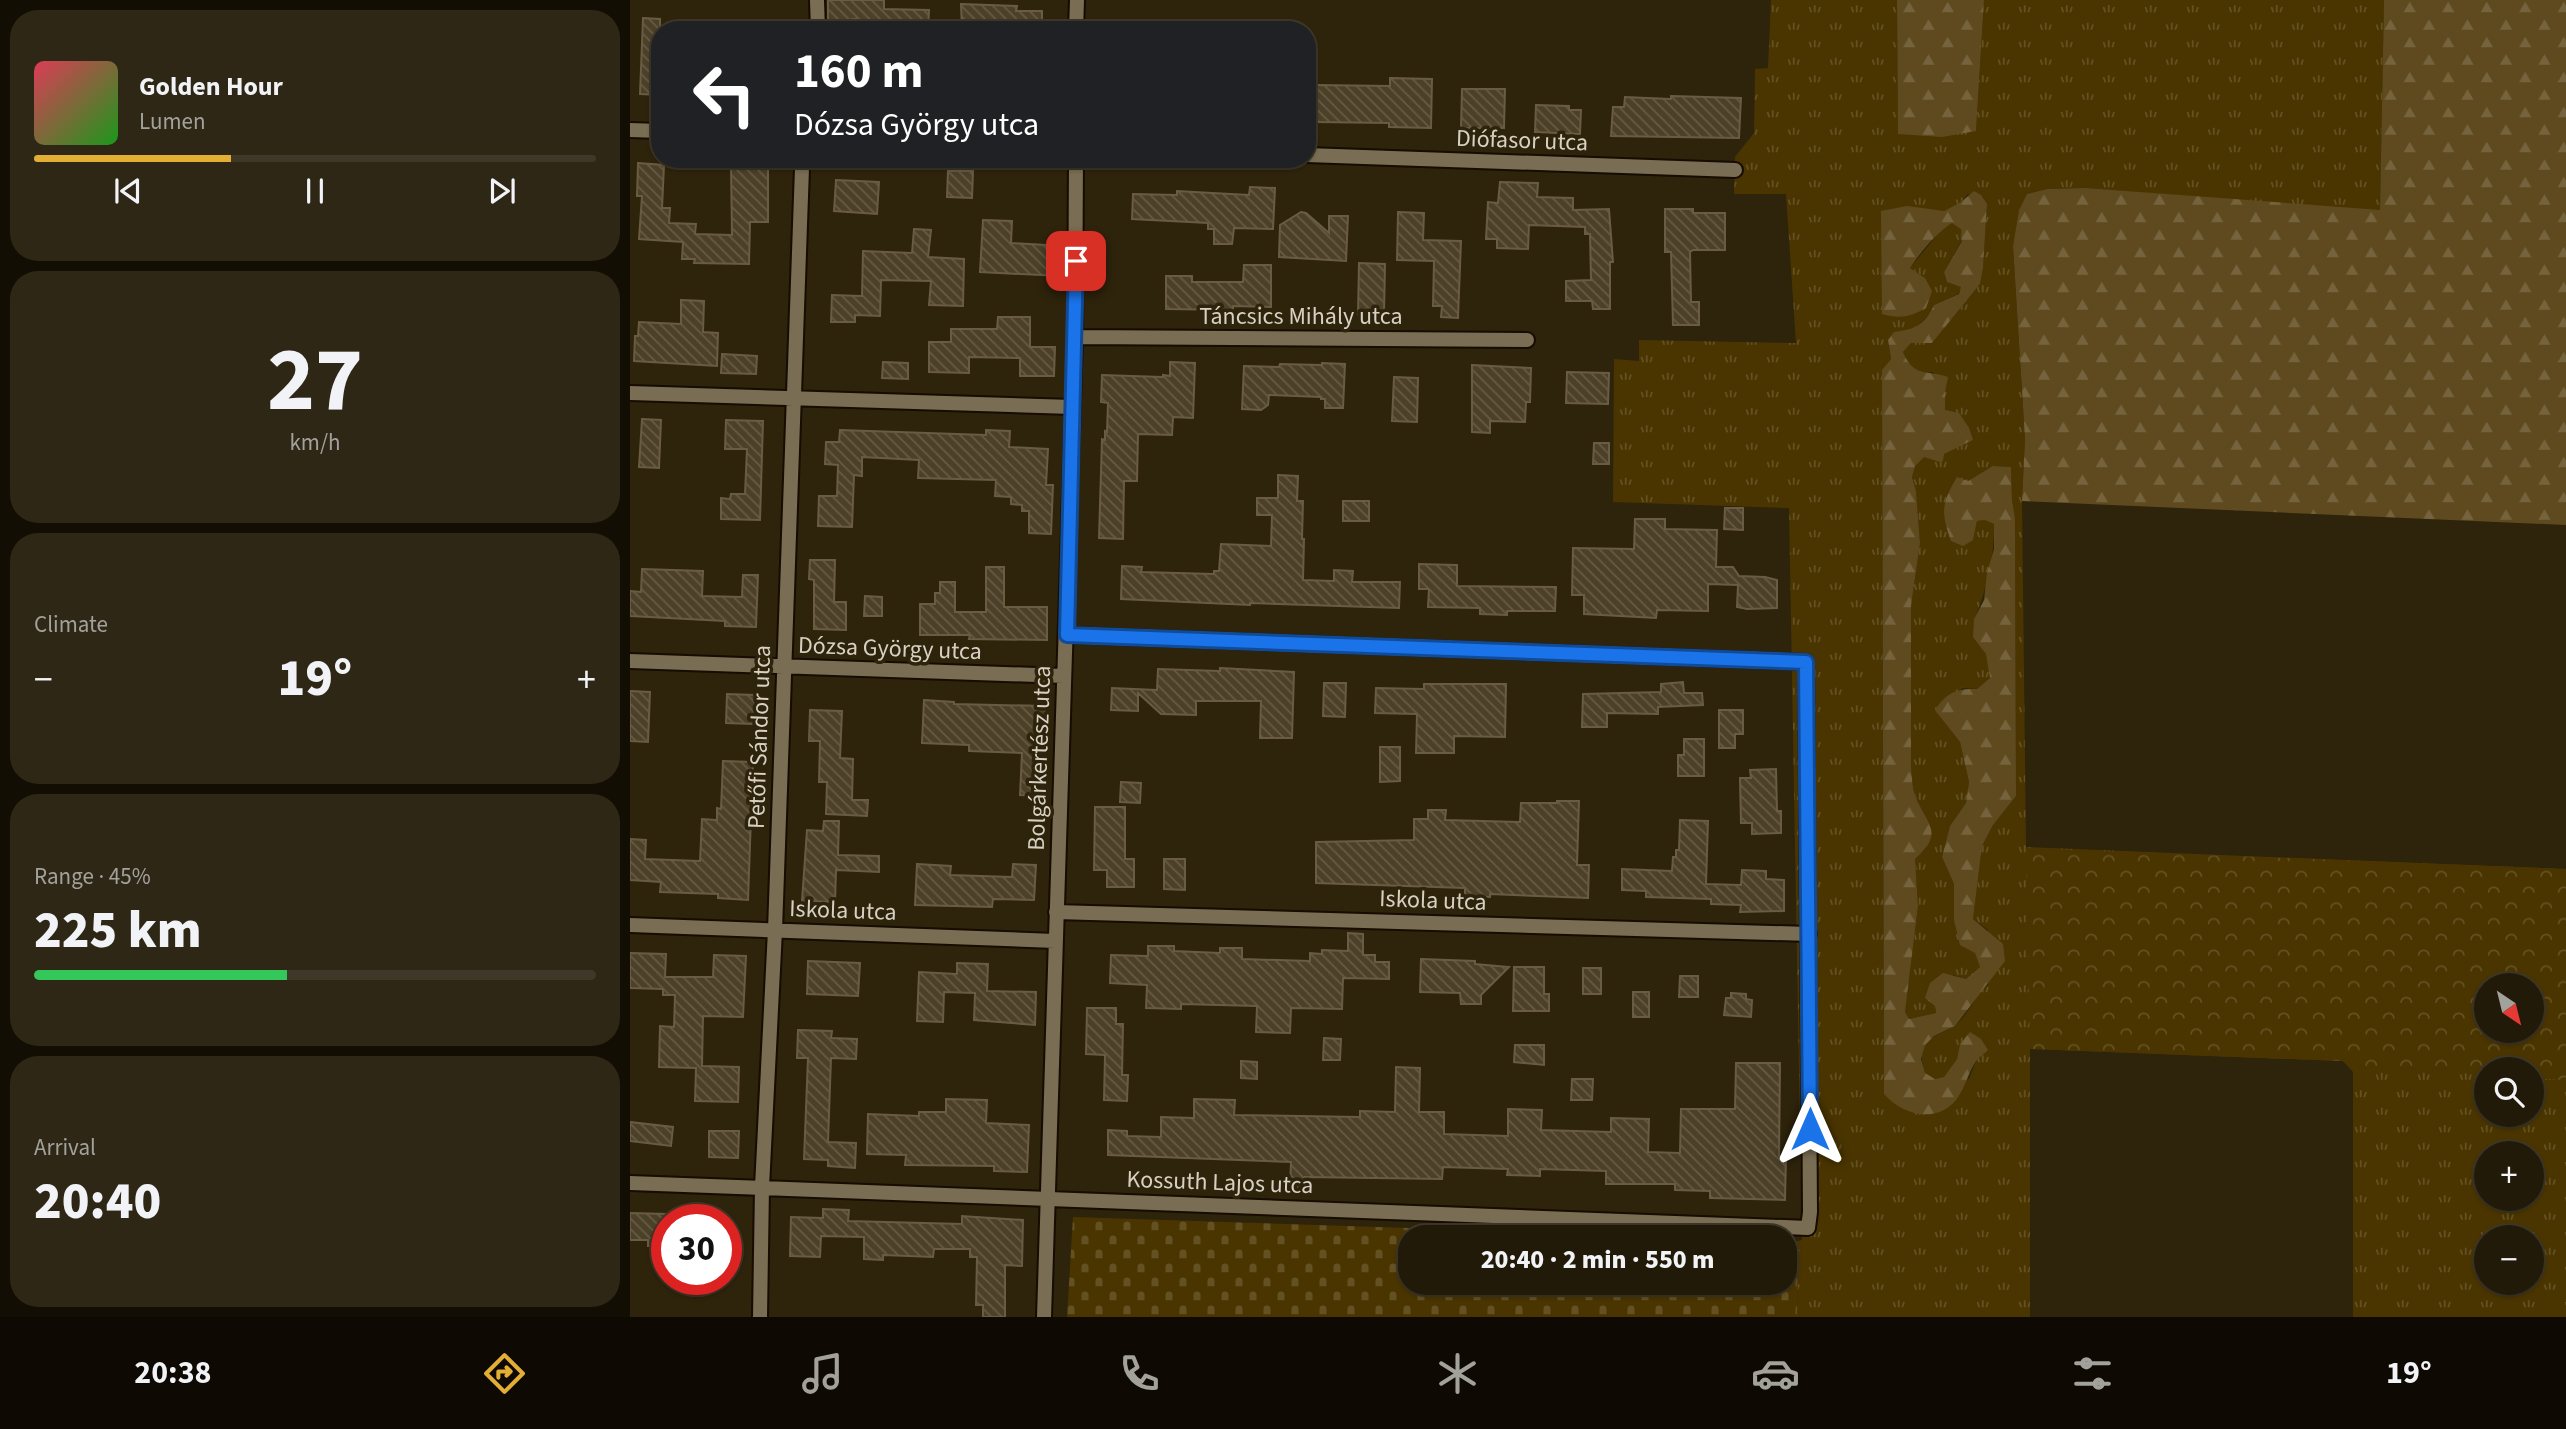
<!DOCTYPE html>
<html lang="en">
<head>
<meta charset="utf-8">
<style>
	:root { --surface:#221a08; --page:#2e2716; --text:#f1f3f6; --muted:#a2a19c; --line:#3f3829; --accent:#e2af34 }
	body { margin:0; font-family:"Source Sans 3",sans-serif; background:var(--page); color:var(--text); height:100vh; display:flex; flex-direction:column; font-size:26px; white-space:nowrap }
	* { box-sizing:border-box; margin:0 }
	p { font-size:23px; color:var(--muted) }
	.icon { flex:none; width:38px; height:38px; fill:none; stroke:currentColor; stroke-width:2; stroke-linecap:round; stroke-linejoin:round }
	.map { position:relative; flex:1; overflow:hidden }
	.details { display:flex; flex-direction:column; gap:10px; padding:10px; background:#130e04; width:630px }
	.details>* { flex:none }
	.hud { position:absolute; left:21px; top:21px; width:665px; height:147px; border-radius:28px; box-shadow:0 2px 5px #0004,0 0 0 2px var(--line); background:#202124; color:#fff; overflow:hidden }
	.needle { width:46px; rotate:145deg }
	.tools { position:absolute; left:1844px; top:973px; display:grid; gap:14px }
	.tools a { display:grid; place-items:center; width:70px; height:70px; border-radius:50%; background:var(--surface); box-shadow:0 2px 5px #0004,0 0 0 2px var(--line); font-size:35px }
	.speed { position:absolute; left:21px; top:1204px; display:flex; gap:14px; font-size:35px; font-weight:700; text-align:center }
	.speed>* { display:grid; place-content:center; width:91px; height:91px; border-radius:50%; background:var(--surface); box-shadow:0 2px 5px #0004,0 0 0 2px var(--line); line-height:1 }
	.speed .limit { border:10px solid #d22; background:#fff; color:#111 }
	.pin { position:absolute; display:grid; place-items:center; width:60px; height:60px; color:#fff; margin:-30px; border-radius:14px; box-shadow:0 4px 10px #0006 }
	.me { position:absolute; width:77px; margin:-38px; rotate:0deg; stroke-linejoin:round; filter:drop-shadow(0 0 5px #0008) }
	.turn { display:flex; align-items:center; gap:24px; height:147px; padding:0 28px; font-size:32px }
	.turn .icon { width:91px; height:91px; stroke-width:2.5 }
	.turn b { display:block; font-size:49px; line-height:60px }
	.big { font-size:52px; font-weight:800; line-height:1.1 }
	.details .card { flex:1; display:flex; flex-direction:column; justify-content:center; gap:10px; min-width:0; padding:0 24px; border-radius:28px; background:var(--page) }
	.details .dial { align-items:center; gap:0 }
	.dial b { font-size:91px; line-height:1 }
	.song { display:flex; align-items:center; gap:21px }
	.cover { width:84px; height:84px; border-radius:10px; background:linear-gradient(135deg,hsl(350 70% 55%),hsl(120 70% 35%)) }
	.played { height:7px; border-radius:4px; background:linear-gradient(90deg,var(--accent) 35%,var(--line) 35%) }
	.keys { display:flex; justify-content:space-around; direction:ltr }
	.heat { display:flex; justify-content:space-between; align-items:center; font-size:38px; direction:ltr }
	.charge { height:10px; border-radius:5px; background:linear-gradient(90deg,#34c759 45%,var(--line) 0) }
	.trip { position:absolute; left:768px; top:1225px; width:399px; height:70px; border-radius:28px; background:var(--surface); box-shadow:0 2px 5px #0004,0 0 0 2px var(--line); font-weight:800; line-height:70px; text-align:center }
	.dock { display:flex; height:112px; justify-content:space-around; align-items:center; background:#0e0a03; color:var(--muted) }
	.dock .icon { width:49px; height:49px }
	.dock .current { color:var(--accent) }
	.dock b { font-size:32px; color:var(--text) }
	main { display:flex; flex:1; min-height:0 }
	.map>svg:first-child { display:block }
</style>
</head>
<body>
<main>
<section class="details">
<div class="card">
<div class="song"><i class="cover"></i><div><b>Golden Hour</b><p>Lumen</p></div></div>
<div class="played"></div>
<div class="keys"><svg class="icon" aria-label="previous" viewBox="0 0 24 24"><path d="M18 5L8 12l10 7zM5 5v14"/></svg><svg class="icon" aria-label="pause" viewBox="0 0 24 24"><path d="M8 5v14M16 5v14"/></svg><svg class="icon" aria-label="next" viewBox="0 0 24 24"><path d="M6 5l10 7-10 7zM19 5v14"/></svg></div>
</div>
<div class="card dial"><b>27</b><p>km/h</p></div>
<div class="card"><p>Climate</p>
<div class="heat"><a>−</a><b class="big">19°</b><a>+</a></div>
</div>
<div class="card"><p>Range · 45%</p><b class="big">225 km</b><div class="charge"></div></div>
<div class="card"><p>Arrival</p><b class="big">20:40</b></div>
</section>
<div class="map">
<svg width="1936" height="1317" viewBox="0 0 1936 1317">
	<defs>
		<pattern id="grass-tufts" width="24" height="20" patternUnits="userSpaceOnUse" patternTransform="scale(1.75)"><rect width="24" height="20" fill="#4a3500"/><path d="M3 7l-1-3M5 7V3M7 7l1-3M15 17l-1-3M17 17v-4M19 17l1-3" fill="none" stroke="#635124"/></pattern>
		<pattern id="forest-firs" width="22" height="20" patternUnits="userSpaceOnUse" patternTransform="scale(1.75)"><rect width="22" height="20" fill="#5e4a1e"/><path d="M5 1l3.5 6h-7zM16 11l3.5 6h-7z" fill="#74633d"/></pattern>
		<pattern id="cemetery-stones" width="16" height="16" patternUnits="userSpaceOnUse" patternTransform="scale(1.75)"><rect width="16" height="16" fill="#4a3500"/><path d="M2 7V4a2 2 0 0 1 4 0v3zM10 15v-3a2 2 0 0 1 4 0v3z" fill="#635124"/></pattern>
		<pattern id="park-crowns" width="20" height="18" patternUnits="userSpaceOnUse" patternTransform="scale(1.75)"><rect width="20" height="18" fill="#4a3500"/><path d="M2 6a3 3 0 1 1 6 0M12 15a3 3 0 1 1 6 0" fill="none" stroke="#635124"/></pattern>
		<pattern id="building-back-hatch" width="6" height="6" patternUnits="userSpaceOnUse" patternTransform="scale(1.75)"><rect width="6" height="6" fill="#4c4128"/><path d="M-1 5l2 2M0 0l6 6M5-1l2 2" fill="none" stroke="#655b46"/></pattern>
	</defs>
	<rect width="100%" height="100%" fill="#2e230b"/>
	<path fill="url(#grass-tufts)" fill-rule="evenodd" d="M1141,0H1267L1268,133L1346,131L1354,0H1754L1750,211L1456,188L1417,189L1397,194L1389,210L1383,247L1395,439L1392,501L1396,847L1936,869V1317H1723V1072L1713,1061L1400,1049V1317H1167L1168,1241L1172,1240L1159,508L983,502L984,359L1009,361V340L1166,343L1156,194H1104L1105,157L1124,133L1125,69L1138,68ZM1338,194L1357,204L1353,268L1350,284L1302,343H1281L1273,352C1279,368 1285,374 1303,372L1315,392L1313,454L1304,459L1294,456L1284,466L1282,477L1286,491L1290,543L1281,606V767C1282,776 1282,786 1285,795C1295,823 1314,834 1285,859L1288,906L1275,1012L1279,1019L1306,1013L1305,1006L1323,975L1336,979L1350,967L1345,953L1324,920V884L1312,857L1320,826L1336,803L1339,782L1330,742L1306,710L1332,688L1347,689L1360,678L1359,663L1344,619C1356,594 1365,552 1364,524L1355,520L1347,521L1343,540L1338,481L1363,466L1381,467L1382,500L1385,518L1386,796L1363,825L1352,846L1343,919L1358,930V985C1345,996 1340,1012 1327,1024C1317,1033 1301,1034 1294,1046C1289,1055 1293,1064 1295,1074L1305,1079L1314,1077L1327,1059L1330,1044L1346,1061L1339,1079L1254,1094L1252,370L1261,359L1258,340C1278,332 1295,326 1304,305L1328,294L1332,287L1317,282L1314,272L1332,240L1331,228L1322,223L1312,229L1280,268L1295,278L1252,314L1314,211L1331,202ZM1857,985H1902V1031H1857ZM1857,1069H1902V1115H1857ZM1857,1153H1902V1199H1857ZM1857,1237H1902V1283H1857Z"/>
	<path fill="url(#forest-firs)" d="M1267,0H1354L1346,131L1312,137L1268,134Z
		M1754,0H1936V525L1392,501L1395,439L1383,246L1389,210L1397,194L1417,189L1456,188L1750,210Z
		M1344,191L1351,195L1357,204L1353,268L1350,284L1302,343H1281L1273,352C1284,378 1295,369 1318,377L1315,392V410L1329,413L1339,428L1343,440L1314,454L1313,461L1310,462L1294,457L1285,466L1282,477L1286,491L1290,543L1281,606V767C1282,776 1282,786 1285,795C1296,825 1316,831 1285,859L1288,906L1275,1012L1279,1019L1306,1013L1305,1006L1295,998L1300,983L1313,973L1336,979L1350,967L1345,953L1330,945L1324,920V884L1312,857L1320,826L1336,803L1339,782L1330,742L1305,710C1316,693 1327,688 1347,689L1360,678L1356,654L1343,637L1344,619L1354,600L1357,573L1364,549V524L1355,520L1347,521L1343,540L1333,546L1321,541C1311,513 1311,504 1327,477L1338,481L1363,466L1381,467L1382,500L1385,518L1386,796L1363,825L1352,846L1343,919L1373,944L1375,961L1325,1026L1304,1036L1295,1045L1291,1059L1295,1073L1305,1079L1314,1077L1327,1059L1330,1044L1340,1032L1351,1039L1358,1050C1355,1053 1349,1057 1346,1061C1339,1071 1335,1088 1326,1100C1306,1124 1272,1115 1254,1094L1252,370L1261,359L1258,340L1264,332C1285,329 1294,326 1304,305L1329,294L1331,287L1317,282L1314,272L1332,241L1331,229L1322,223C1306,233 1290,253 1280,268L1295,278L1302,291L1296,308C1280,317 1270,319 1252,314L1251,211L1277,206L1314,211L1331,202Z"/>
	<path fill="url(#cemetery-stones)" d="M443,1217L1056,1237H780V1283H1155V1241H1168L1167,1317H437Z"/>
	<path fill="url(#park-crowns)" fill-rule="evenodd" d="M1396,848L1936,869V1080L1902,1078V1069H1857V1075L1719,1065L1712,1061L1400,1049ZM1857,985H1902V1031H1857Z"/>
	<path fill="url(#building-back-hatch)" stroke="#695c43" stroke-width="2" d="M198,0H254V9L299,10L298,30H226V19L198,23Z
		M331,4L387,6L386,11H412V26H386V30H332Z
		M13,18L30,19V95L10,94Z
		M760,78L802,79L801,128L759,127V123L687,122V85L760,86Z
		M832,89H875L874,128H831Z
		M1041,96L1111,98L1109,138L981,136L983,107H994L995,97L1041,99Z
		M906,105L939,106V110H951L950,134L905,132Z
		M8,163L34,165L32,208H40L39,223L66,224L65,234L102,235L101,163H138V222H120L119,264L64,263L65,259H52L53,242L9,239L12,196H7Z
		M318,171H343L342,198L317,197Z
		M206,180L249,182L247,214L204,211Z
		M870,182L908,183L907,197L943,198V210L979,209L983,262H980V309H963L962,301H936V281L961,280L960,234H955V227L899,225L898,249L867,248V239H856L858,202L868,203Z
		M620,187L645,188L643,229L604,228L602,244H584V229H578V223L502,219L503,194L547,195V191L619,195Z
		M1035,209H1063V213H1095V250H1063L1060,252L1061,302H1069V325H1043L1041,252H1035Z
		M671,212L676,213L699,233V216H718L716,261L649,257L650,225Z
		M768,212L794,213L793,240L831,241L828,318L811,317L812,306H803L804,261L767,260Z
		M353,220L382,221L381,243L433,246L431,276L350,272Z
		M284,229L301,230L298,257L334,259L333,306L299,305L301,281L251,280L250,316L225,315V322H201L202,295L232,296L233,251L282,253Z
		M729,263L755,264L754,315H728Z
		M614,265H641V307L603,306V310L536,309V276H562V282H613Z
		M51,300L74,301L73,332L88,333L87,366L4,361L5,336H8L9,322L51,324Z
		M368,317H400V347H425L424,376H390V358L339,357V373L299,372V342H321V329H367Z
		M92,354L127,356L126,374L91,373Z
		M253,362L278,363V379L252,378Z
		M540,362L565,363L563,418L543,417L542,435L508,434L507,481H494L493,539L469,538L472,439L475,440V431L477,432L478,403L471,402L472,375L533,377V375L540,376Z
		M692,363L715,364L713,408H695V399H691V397L639,395L638,405L631,410L612,409L614,366L649,367L650,364L692,365Z
		M842,365L901,368L900,402H896L895,422L860,421V433L842,432Z
		M937,372L979,373L978,404L936,403Z
		M764,377L788,378L787,422L762,421Z
		M12,419L31,420L29,468L9,467Z
		M96,420L133,421L130,520L91,519V498L100,499L101,494H115L117,449H95Z
		M210,430L356,435V430L380,431L379,447L418,449L416,485H423L421,534L399,533V511H392V505L381,504V497L365,496L366,480L288,478L289,460L232,457V476L224,475L222,527L188,526L189,496H207L208,465L195,464L196,442H209Z
		M964,443H979V464H963Z
		M648,475L668,476L667,501H673L672,539H674L673,580L704,581V570L723,571L722,582H770L769,608L620,603V605L491,599L492,566L512,567L511,572L584,574V571H589L591,544L641,546L642,515H627V498H648Z
		M713,501H739V521H713Z
		M1095,508H1113V530L1094,529Z
		M1005,519H1035V529L1087,530L1086,567H1103L1109,576L1135,577L1147,580V608L1117,609L1107,607L1108,585L1078,584V611L1027,610L1026,618L954,614V595H942L943,548L1004,549Z
		M180,560H205L204,602H216V630L184,629V580L179,579Z
		M789,564L827,565V586L926,587L925,611H877V615L850,614V608L798,607L799,589H789Z
		M356,567H374V607H417V640L339,639L340,635H290V604H305V593H310V582H325V612H356Z
		M12,569L73,571L72,596L112,597L113,575H128L126,627L95,626V621L0,616V591L11,592Z
		M235,596L252,597V616H234Z
		M590,668L664,672L662,738H630L631,701H566V715L531,714L508,693V711L481,710L482,688L527,690L528,669L590,671Z
		M1053,682L1054,693H1072L1073,705L1028,707V714L977,713V727H952L953,694L1031,692V684Z
		M694,683H716L715,717L693,716Z
		M794,684H876L875,737L824,736V753H786L787,714L745,713L746,688L794,689Z
		M0,691L20,692L18,742L0,741Z
		M97,694L125,695L123,724L96,723Z
		M294,700L324,702V704L415,706L412,796L390,795L392,753L339,751V745L292,743Z
		M180,710L212,711L210,758L223,759L222,800H238L237,816L196,814L197,782H189L190,741H179Z
		M1089,710H1113V734H1105V748H1089Z
		M1054,739H1074V776H1048V755H1054Z
		M750,747H770V781L750,782Z
		M93,761L123,762L118,900L88,898V894L30,892L31,882L0,880V839L16,840L15,859L70,861L72,819L87,820V808L91,809Z
		M1146,769L1147,811H1151V833L1122,834V823H1111L1110,778H1121L1120,770Z
		M491,782L511,783L510,803L490,802Z
		M927,801H949L947,865H959L958,898L860,894V897L835,896V888L686,883V842L784,840V819H798V810H816L815,820L890,822L891,803H927Z
		M465,807H495V859H504V887H477V870H464Z
		M1050,820L1078,821L1076,884L1111,885L1112,870L1136,871V879L1154,880V911L1110,912L1111,905L1081,904V899L1016,897V891L992,890V869L1042,871L1043,857H1046V850H1049Z
		M194,821H209L208,855L249,856V872L206,870L205,902L172,901L177,830L193,831Z
		M534,859H555V890L534,889Z
		M287,864L321,866L320,875L382,877L383,864L406,865L404,900L363,899L362,907L285,905Z
		M718,933L733,934V955H745V962H759V979L713,978L712,1009L661,1008L660,1033L626,1032L627,1006L551,1004V1009L516,1008L517,985L480,983L481,955L518,956V946H544V951L590,953V948H612V959L680,961V953L692,954V950L718,951Z
		M0,953L36,954L35,977H83L84,955L116,956L113,1017L73,1016L72,1066L109,1067L108,1102L65,1101L66,1068L29,1067L30,1026L44,1027L45,995H33V989L0,988Z
		M791,959L845,961V964L879,967L851,995V1004H831L830,993L790,992Z
		M178,961L230,963L228,996L177,994Z
		M327,963L358,964L357,991L406,992L405,1025L344,1020L345,993L314,992L313,1022L287,1021L289,972L327,974Z
		M884,967H914V994H919V1011H883Z
		M953,968H971V994H953Z
		M1050,976H1068V997H1049Z
		M1003,992H1019V1017H1003Z
		M1101,993L1116,994V999L1122,1000L1121,1017L1094,1015L1096,998H1101Z
		M457,1008H486V1024H493L492,1075H498L497,1101L474,1100L475,1055L456,1054Z
		M168,1030L202,1031L201,1038L227,1039L226,1059L201,1058L198,1142L226,1143L225,1168L198,1166V1160L174,1159L178,1058H167Z
		M694,1038L711,1039L710,1060H693Z
		M885,1045H914V1065L884,1062Z
		M611,1061L627,1062V1079L611,1078Z
		M1106,1063H1150L1149,1156H1156L1155,1200L1080,1198V1191L1045,1190V1184H976V1171L910,1169V1176L877,1175L878,1169L813,1167L812,1179L675,1177V1187H660L661,1162L478,1155V1130L497,1131V1136L531,1137V1117L564,1118V1099L605,1100L604,1115L730,1117V1111L765,1112L766,1067L790,1068L789,1112H814V1134L878,1136V1109L912,1110L911,1130L981,1132V1118L1019,1119L1018,1152L1050,1153L1051,1109H1105Z
		M942,1079H963L962,1100H941Z
		M316,1099L357,1100L356,1123L399,1125L397,1172L364,1171V1166L275,1165L276,1155L237,1154L238,1114L289,1116V1112H316Z
		M0,1122L43,1127L41,1146L0,1141Z
		M79,1131H109L108,1158L79,1157Z
		M193,1209L219,1210L218,1221L332,1224V1216L393,1220L392,1266L375,1265V1317H353V1305H346L347,1257H340V1249H304L303,1257L253,1255V1260L234,1259V1237L191,1236L190,1257L160,1256L161,1217L193,1218Z
		M0,1213L37,1214V1246H18V1240H0Z"/>
	<g fill="none" stroke-linecap="round" stroke-linejoin="round">
		<defs>
			<path id="street" d="M187,0L188,30
				M446,30L447,0
				M0,130L30,131
				M677,155L1105,170
				M445,337L897,340
				M0,393L442,407
				M0,661L434,676
				M426,912L1179,934
				M0,925L425,941
				M0,1183L1178,1228L1180,1212L1176,662L437,635
				M130,1317L132,1187L145,930L172,168L175,159
				M414,1317L445,337L446,159"/>
		</defs>
		<use href="#street" stroke="#160c00" stroke-width="18"/>
		<use href="#street" stroke="#796d53" stroke-width="14"/>
	</g>
	<g fill="none" stroke-linecap="round" stroke-linejoin="round">
		<defs>
			<path id="route" d="M446,261L437,635L1176,662L1180,1129"/>
		</defs>
		<use href="#route" stroke="#114b97" stroke-width="18"/>
		<use href="#route" stroke="#1a73e8" stroke-width="12"/>
	</g>
	<g text-anchor="middle" stroke-width="7" stroke-linejoin="round" paint-order="stroke">
		<g font-size="24" fill="#d8d1c3" stroke="#2e230b">
			<text transform="translate(892 140) rotate(2)" y="8">Diófasor utca</text>
			<text x="671" y="324">Táncsics Mihály utca</text>
			<text transform="translate(260 648) rotate(2)" y="8">Dózsa György utca</text>
			<text transform="translate(129 737) rotate(-88)" y="8">Petőfi Sándor utca</text>
			<text transform="translate(409 758) rotate(-88)" y="8">Bolgárkertész utca</text>
			<text transform="translate(803 900) rotate(2)" y="8">Iskola utca</text>
			<text transform="translate(213 910) rotate(2)" y="8">Iskola utca</text>
			<text transform="translate(590 1182) rotate(2)" y="8">Kossuth Lajos utca</text>
		</g>
	</g>
</svg>
<div class="tools">
<a><svg class="needle" viewBox="-14 -14 28 28"><path d="M0-13l5 13h-10z" fill="#e53935"/><path d="M0 13l5-13h-10z" fill="#a2a19c"/></svg></a>
<a><svg class="icon" aria-label="search" viewBox="0 0 24 24"><circle cx="10" cy="10" r="6"/><path d="M15 15l6 6"/></svg></a>
<a>+</a>
<a>−</a>
</div>
<div class="speed"><div class="limit">30</div></div>
<div class="pin" style="left:446px;top:261px;background:#d93025"><svg class="icon" aria-label="arrive" viewBox="0 0 24 24"><path d="M6 21V4h12l-3 4 3 4H6"/></svg></div>
<svg class="me" style="left:1180px;top:1129px" viewBox="-20 -20 40 40"><path d="M0-17L14 15 0 8-14 15z" fill="#1a73e8" stroke="#fff" stroke-width="4"/></svg>
<div class="trip">20:40 · 2 min · 550 m</div>
<div class="hud">
<div class="turn"><svg class="icon" aria-label="left" viewBox="0 0 24 24"><path d="M17 20v-9H6M10 6l-5 5 5 5"/></svg><div><b>160 m</b>Dózsa György utca</div></div>
</div>
</div>
</main>
<nav class="dock">
<b>20:38</b>
<svg class="icon current" aria-label="directions" viewBox="0 0 24 24"><path d="M12 3l9 9-9 9-9-9zM9 14v-3h6M13 9l2 2-2 2"/></svg>
<svg class="icon" aria-label="music" viewBox="0 0 24 24"><path d="M9 18V5l10-2v13"/><circle cx="6" cy="18" r="3"/><circle cx="16" cy="16" r="3"/></svg>
<svg class="icon" aria-label="phone" viewBox="0 0 24 24"><path d="M5 4h4l2 5-3 2q2 4 5 5l2-3 5 2v4C11 20 4 13 5 4z"/></svg>
<svg class="icon" aria-label="climate" viewBox="0 0 24 24"><path d="M12 3v18M4 7l16 10M4 17L20 7"/></svg>
<svg class="icon" aria-label="car" viewBox="0 0 24 24"><path d="M5 17H2v-5l4-1 3-4h7l3 4 3 1v5h-3M9 17h6M6 11h13"/><circle cx="7" cy="17" r="2"/><circle cx="17" cy="17" r="2"/></svg>
<svg class="icon" aria-label="filters" viewBox="0 0 24 24"><path d="M4 7h16M4 17h16"/><circle cx="9" cy="7" r="2"/><circle cx="15" cy="17" r="2"/></svg>
<b>19°</b>
</nav>
</body>
</html>
